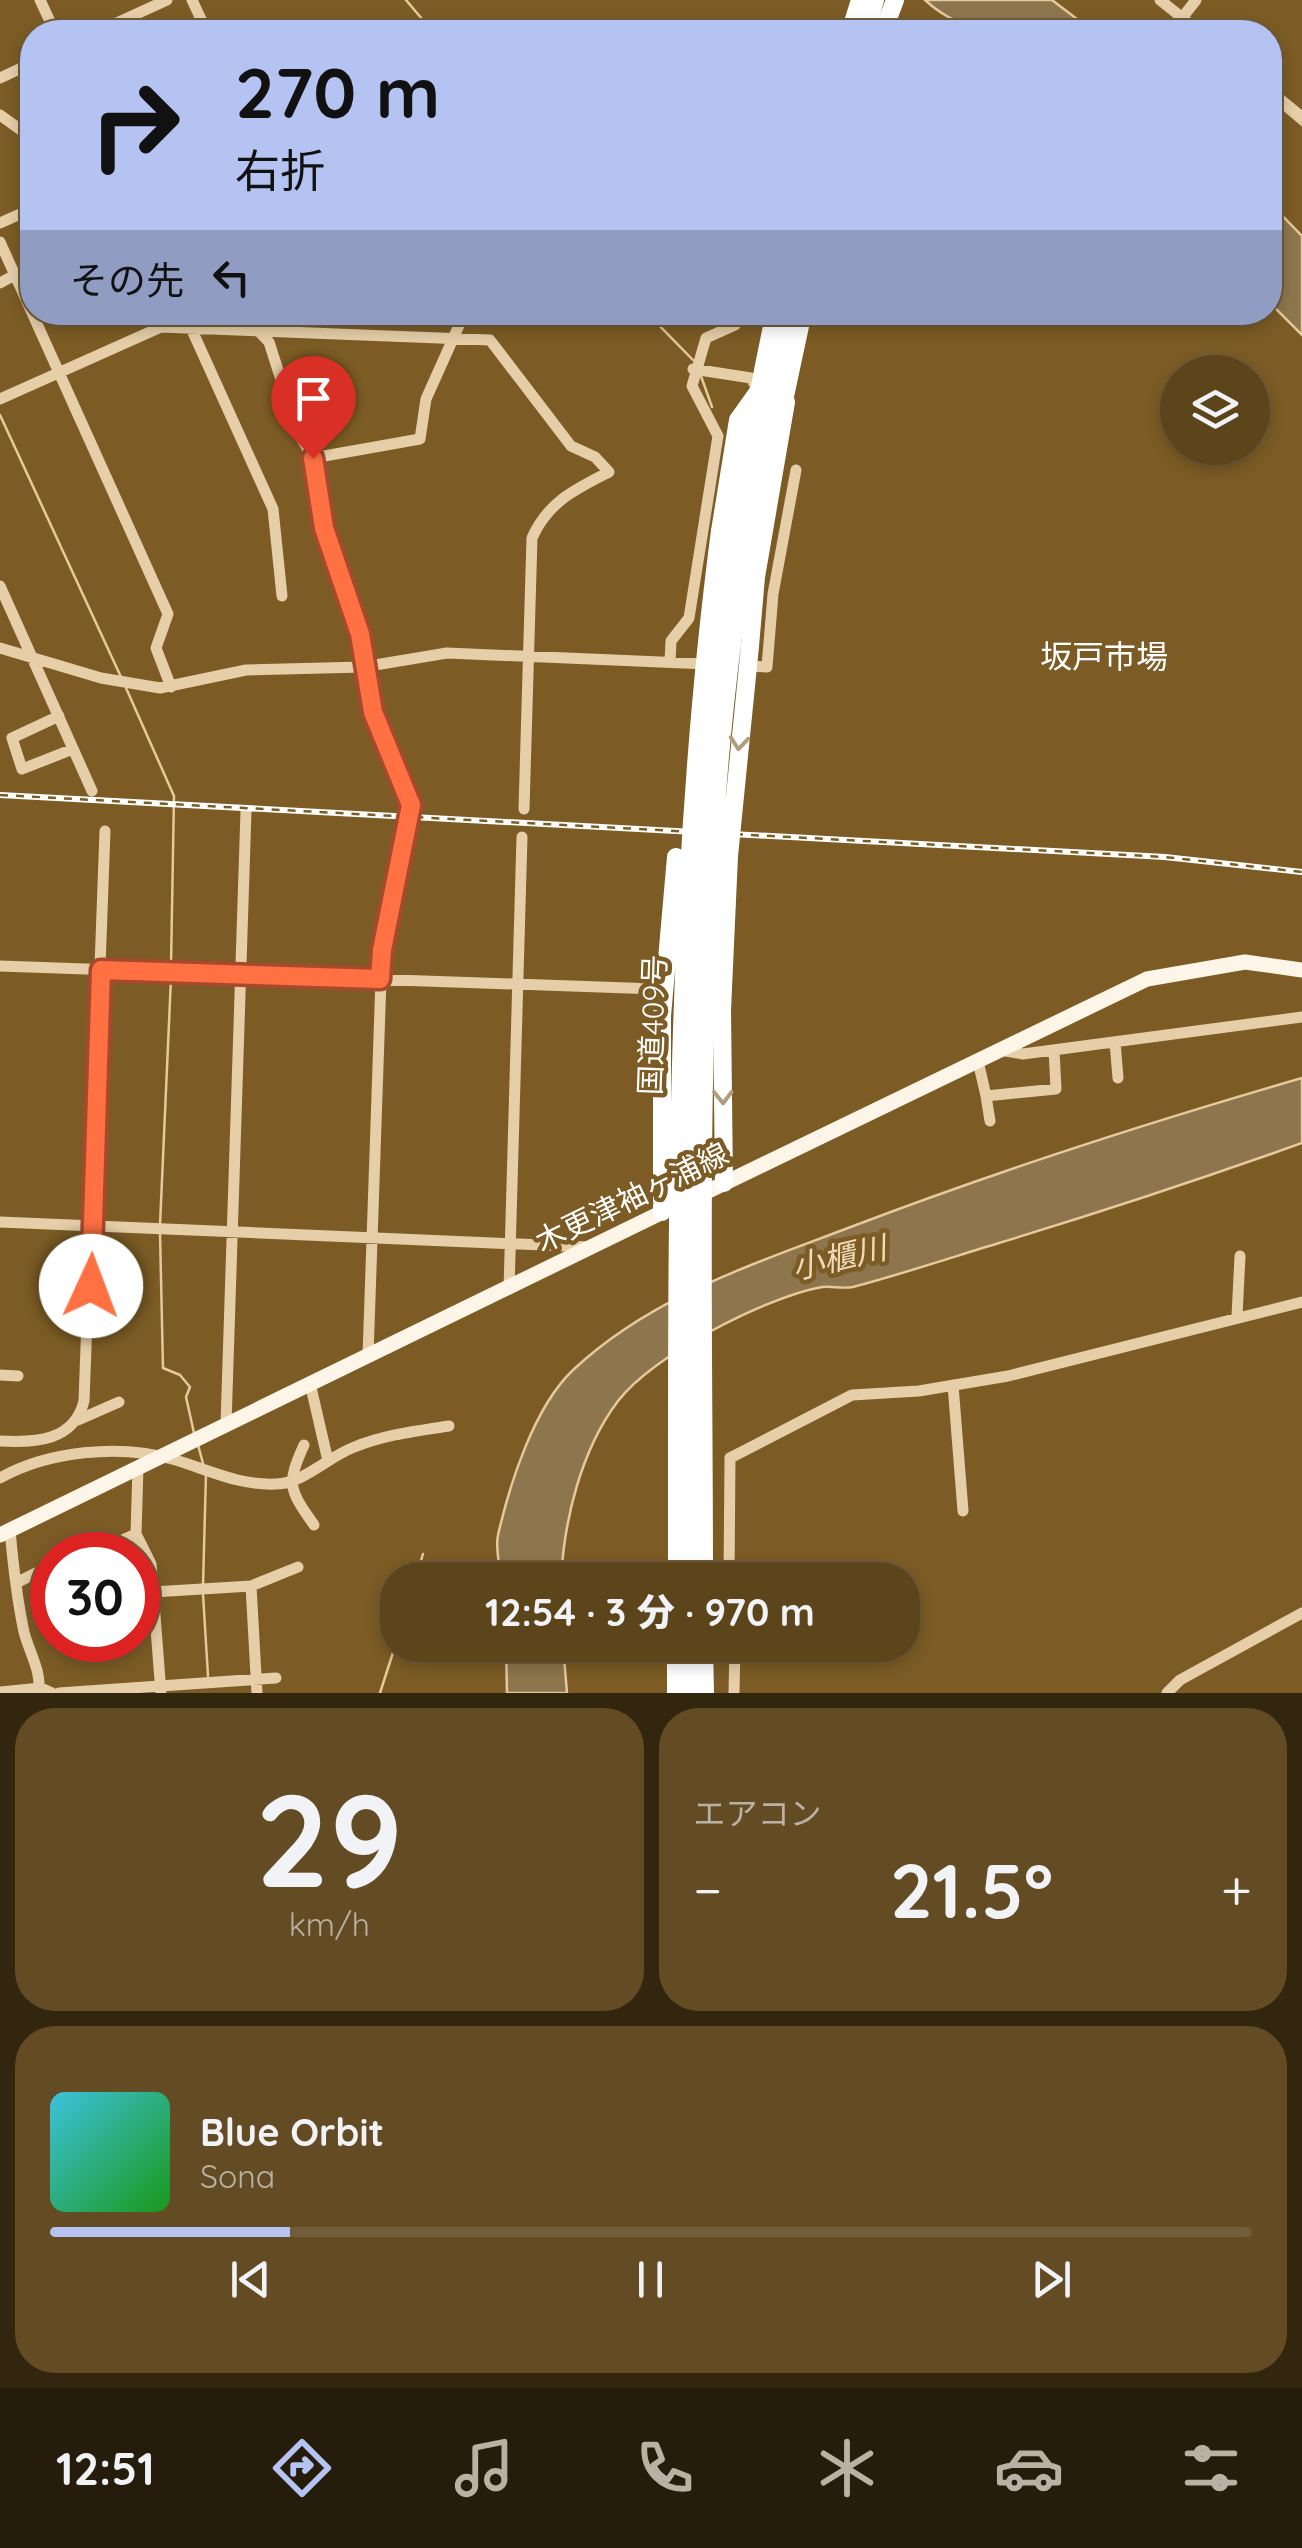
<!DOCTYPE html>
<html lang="ja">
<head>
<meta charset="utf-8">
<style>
	:root { --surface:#5d451b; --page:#634c24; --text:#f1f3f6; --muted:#b9b1a3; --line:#725d3a; --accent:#b5c3f3 }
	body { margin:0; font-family:Quicksand,"Noto Sans JP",sans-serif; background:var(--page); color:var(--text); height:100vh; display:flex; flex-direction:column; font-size:38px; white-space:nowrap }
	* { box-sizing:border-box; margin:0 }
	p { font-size:32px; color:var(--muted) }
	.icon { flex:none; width:55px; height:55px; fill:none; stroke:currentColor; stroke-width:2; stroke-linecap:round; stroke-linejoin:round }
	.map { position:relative; height:1693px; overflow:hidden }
	.drawer { display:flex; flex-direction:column; gap:15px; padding:15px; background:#33260f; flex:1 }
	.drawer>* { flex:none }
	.guide { position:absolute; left:20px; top:20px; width:1262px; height:305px; border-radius:40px; box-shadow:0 5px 15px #0003,0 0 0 2px var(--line); background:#b5c3f3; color:#111; overflow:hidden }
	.controls { position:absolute; left:1160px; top:355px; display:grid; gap:20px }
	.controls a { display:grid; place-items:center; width:110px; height:110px; border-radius:50%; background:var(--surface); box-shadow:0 5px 15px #0003,0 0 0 2px var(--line); font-size:50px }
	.speed { position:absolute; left:30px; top:1532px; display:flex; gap:20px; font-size:50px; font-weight:700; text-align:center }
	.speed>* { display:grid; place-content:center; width:130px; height:130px; border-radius:50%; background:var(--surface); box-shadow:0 5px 15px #0003,0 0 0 2px var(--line); line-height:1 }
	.speed .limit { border:15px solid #d22; background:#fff; color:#111 }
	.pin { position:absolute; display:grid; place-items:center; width:85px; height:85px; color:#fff; margin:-102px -42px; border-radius:50% 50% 50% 0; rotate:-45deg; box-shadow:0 0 10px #0007 }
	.pin .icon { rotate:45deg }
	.me { position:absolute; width:110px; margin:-55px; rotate:2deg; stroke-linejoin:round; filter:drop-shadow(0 0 8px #0008) }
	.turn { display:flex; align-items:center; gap:35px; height:210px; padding:0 50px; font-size:45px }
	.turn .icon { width:130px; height:130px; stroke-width:2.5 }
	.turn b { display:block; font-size:70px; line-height:85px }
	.then { display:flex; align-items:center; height:95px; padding:0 50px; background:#0003; gap:20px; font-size:38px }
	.big { font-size:75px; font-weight:800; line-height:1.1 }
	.drawer .widget { flex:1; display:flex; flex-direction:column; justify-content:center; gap:15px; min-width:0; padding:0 35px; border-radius:40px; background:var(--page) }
	.drawer .dial { align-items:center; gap:0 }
	.dial b { font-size:130px; line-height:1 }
	.song { display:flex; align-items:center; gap:30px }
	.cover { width:120px; height:120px; border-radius:15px; background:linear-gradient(135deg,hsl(190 70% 55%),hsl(120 70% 35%)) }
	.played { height:10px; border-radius:5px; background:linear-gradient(90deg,var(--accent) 20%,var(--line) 20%) }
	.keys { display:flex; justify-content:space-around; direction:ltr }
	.heat { display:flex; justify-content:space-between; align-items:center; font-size:55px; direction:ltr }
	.drawer .tiles { flex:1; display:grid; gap:15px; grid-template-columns:1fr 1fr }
	.widget:last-child { grid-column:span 2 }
	.trip { position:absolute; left:380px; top:1562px; width:540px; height:100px; border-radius:40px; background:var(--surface); box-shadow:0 5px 15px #0003,0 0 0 2px var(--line); font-weight:800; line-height:100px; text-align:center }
	.tabs { display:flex; height:160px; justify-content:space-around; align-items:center; background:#251c0b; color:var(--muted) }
	.tabs .icon { width:70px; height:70px }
	.tabs .active { color:var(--accent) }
	.tabs b { font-size:45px; color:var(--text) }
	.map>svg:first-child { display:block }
</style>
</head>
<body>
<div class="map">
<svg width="1302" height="1693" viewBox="0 0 1302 1693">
	<rect width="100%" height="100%" fill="#7c5c24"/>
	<path fill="#8d764d" stroke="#e6c99c" stroke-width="2.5" d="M925,0H1052L1094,32C1031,33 974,45 925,0Z
		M1270,203L1302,236V335L1270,303Z
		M1302,1078V1143C1201,1179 1101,1212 999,1243C950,1258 902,1274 853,1287C842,1289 833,1286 822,1287C766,1297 653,1355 618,1401C581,1450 564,1520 561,1580H501C500,1566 495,1548 498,1535C510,1483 534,1407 573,1370C651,1297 751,1265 848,1228C997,1171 1150,1122 1302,1078Z
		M506,1645H563L567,1693H507Z"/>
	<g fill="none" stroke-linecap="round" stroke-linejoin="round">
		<path stroke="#e6c99c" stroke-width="2.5" d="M406,0L433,32
			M1276,103L1302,125
			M646,312L693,360
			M701,376L712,407
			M0,415L121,677
			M126,688L174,796L171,965
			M160,1225L171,978
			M160,1233L163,1368L180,1375L190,1387L186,1397L194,1433
			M198,1445L204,1467
			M415,1580L423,1554
			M203,1586L206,1474
			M203,1594L208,1676
			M380,1693L398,1637"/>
		<path stroke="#e5cea8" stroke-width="11" d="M40,0L55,32
			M192,0L207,32
			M1160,0L1200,32
			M1182,18L1196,0
			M97,32L167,0
			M0,78L32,63
			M1270,91L1302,117
			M0,115L32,138
			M0,223L27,211
			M0,242L168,614L156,648L171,687
			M0,283L15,275
			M240,312L269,342L298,433L313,458L324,528L360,634L373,711L411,805L382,950L368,1356
			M191,328L273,509L282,596
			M693,369L751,378L758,391
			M0,399L161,327L490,340L571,446L595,457L609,472C574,490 548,502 532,538L524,809
			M313,458L420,439L426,399L465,312
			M0,586L92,791
			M0,648L101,678L160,688L246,670L363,667L447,653L707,664
			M670,662L671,641L689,618L718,436L692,386L706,338L735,325L744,312
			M746,666L767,667L773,594L796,470
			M59,716L12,738L22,769L73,749
			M0,966L656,989
			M1115,1042L1118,1078
			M1000,1050L1023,1054L1302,1017
			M978,1061L986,1096
			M990,1121L986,1096L1056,1089L1054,1050
			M0,1222L589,1247
			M509,1289L522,837
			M1237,1316L1240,1256
			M0,1375L18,1376
			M310,1383L328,1461
			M953,1385L963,1511
			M78,1420L119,1402
			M226,1424L246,811
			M0,1441C36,1443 74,1441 84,1401L105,831
			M304,1445C286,1485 289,1489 314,1525
			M138,1467L136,1534L151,1564L161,1693
			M0,1478C48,1451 119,1444 172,1459C207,1469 239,1486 276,1484C304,1483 327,1458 352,1448C383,1435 416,1431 449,1426
			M10,1530C13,1564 17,1599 24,1632C29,1652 43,1674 38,1693
			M88,1555L136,1534
			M729,1580L730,1458L852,1395L919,1391L1008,1376L1302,1302
			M16,1583L52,1565
			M251,1586L257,1693
			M153,1592L251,1586L298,1567
			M0,1692L41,1688L52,1693
			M59,1693L276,1678
			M734,1693L735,1645
			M1167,1693L1180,1680L1302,1613"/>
		<path stroke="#fdf6e8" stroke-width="15" d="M694,1198L1147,979L1245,962L1302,970
			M0,1535L673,1207"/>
		<path stroke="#fff" stroke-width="18" d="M850,32L860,0
			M865,32L875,0
			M883,32L895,0
			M782,410L803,312
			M720,531L738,420L797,337
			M750,646L756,577L786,402
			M722,1010L724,1183
			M662,1016V1212
			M691,1450V1580
			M691,1645L692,1693
			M704,1645L705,1693
			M676,1693V1645"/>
		<defs>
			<path id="rail" d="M0,795L1165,857L1302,872"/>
		</defs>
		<use href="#rail" stroke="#fff" stroke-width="6"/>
		<use href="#rail" stroke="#7c5c24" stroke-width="2.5" stroke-dasharray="8" stroke-linecap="butt"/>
		<path stroke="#fff" stroke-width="18" d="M722,1010L729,856L750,646
			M662,1016L676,857
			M691,1450C689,1060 692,697 775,312
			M677,1580C677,1229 674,880 720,531
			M704,1580C704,1328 697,1074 715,822C726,651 753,480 789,312"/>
	</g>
	<defs><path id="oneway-chevron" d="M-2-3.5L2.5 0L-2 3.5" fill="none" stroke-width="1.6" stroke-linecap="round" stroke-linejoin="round" transform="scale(2.5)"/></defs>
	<g stroke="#b09d7c">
		<use href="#oneway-chevron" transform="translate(739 743) rotate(95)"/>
		<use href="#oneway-chevron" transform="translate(723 1097) rotate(89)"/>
	</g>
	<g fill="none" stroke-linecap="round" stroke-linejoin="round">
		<defs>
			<path id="route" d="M91,1286L101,970L380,979L382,950L411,805L373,712L360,634L324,528L313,458"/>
		</defs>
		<use href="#route" stroke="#a6492c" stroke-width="25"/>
		<use href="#route" stroke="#ff7043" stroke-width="18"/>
	</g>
	<g text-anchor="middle" stroke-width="9" stroke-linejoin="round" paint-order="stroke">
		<g font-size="30" fill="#fff" stroke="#7c5c24">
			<text transform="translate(653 1025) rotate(-88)" y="10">国道409号</text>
			<text transform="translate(632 1198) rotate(-26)" y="10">木更津袖ヶ浦線</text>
		</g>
		<g font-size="32" fill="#fff" stroke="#7c5c24">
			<text x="1104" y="668">坂戸市場</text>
		</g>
		<g font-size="32" font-style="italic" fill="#efdbbb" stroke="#7c5c24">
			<text transform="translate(839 1258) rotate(-13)" y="11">小櫃川</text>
		</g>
	</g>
</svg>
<div class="controls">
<a><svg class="icon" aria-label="layers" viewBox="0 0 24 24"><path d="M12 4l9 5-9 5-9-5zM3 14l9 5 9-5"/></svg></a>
</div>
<div class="speed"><div class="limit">30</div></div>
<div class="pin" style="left:313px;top:458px;background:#d93025"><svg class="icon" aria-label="arrive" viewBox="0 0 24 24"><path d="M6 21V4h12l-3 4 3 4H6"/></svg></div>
<svg class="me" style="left:91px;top:1286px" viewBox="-20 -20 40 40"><circle r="19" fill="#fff"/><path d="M0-13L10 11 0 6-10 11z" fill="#ff7043"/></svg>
<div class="trip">12:54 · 3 分 · 970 m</div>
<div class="guide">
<div class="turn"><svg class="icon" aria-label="right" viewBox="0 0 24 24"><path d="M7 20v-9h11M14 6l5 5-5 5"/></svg><div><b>270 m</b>右折</div></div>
<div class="then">その先<svg class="icon" aria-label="left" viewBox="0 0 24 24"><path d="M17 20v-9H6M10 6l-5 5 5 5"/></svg></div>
</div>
</div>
<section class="drawer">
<div class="tiles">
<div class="widget dial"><b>29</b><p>km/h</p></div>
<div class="widget"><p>エアコン</p>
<div class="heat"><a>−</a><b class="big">21.5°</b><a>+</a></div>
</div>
<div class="widget">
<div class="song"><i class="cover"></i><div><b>Blue Orbit</b><p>Sona</p></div></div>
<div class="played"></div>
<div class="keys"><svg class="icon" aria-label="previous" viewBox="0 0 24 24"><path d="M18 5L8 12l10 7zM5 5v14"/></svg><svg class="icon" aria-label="pause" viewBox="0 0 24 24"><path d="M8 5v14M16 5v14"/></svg><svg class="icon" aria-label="next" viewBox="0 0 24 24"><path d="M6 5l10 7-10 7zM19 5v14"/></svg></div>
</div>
</div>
</section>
<nav class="tabs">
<b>12:51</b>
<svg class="icon active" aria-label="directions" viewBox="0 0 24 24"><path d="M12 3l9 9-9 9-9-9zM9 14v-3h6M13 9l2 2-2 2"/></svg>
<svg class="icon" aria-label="music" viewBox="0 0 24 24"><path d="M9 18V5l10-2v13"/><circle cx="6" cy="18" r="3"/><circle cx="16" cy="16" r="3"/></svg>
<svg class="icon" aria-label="phone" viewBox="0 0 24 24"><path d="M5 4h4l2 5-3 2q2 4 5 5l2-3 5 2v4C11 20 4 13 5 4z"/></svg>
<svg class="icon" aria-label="climate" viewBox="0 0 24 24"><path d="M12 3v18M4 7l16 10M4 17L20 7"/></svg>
<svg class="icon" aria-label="car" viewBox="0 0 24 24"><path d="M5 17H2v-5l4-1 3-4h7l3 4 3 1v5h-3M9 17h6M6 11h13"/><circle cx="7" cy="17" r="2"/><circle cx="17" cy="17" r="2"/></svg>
<svg class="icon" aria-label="filters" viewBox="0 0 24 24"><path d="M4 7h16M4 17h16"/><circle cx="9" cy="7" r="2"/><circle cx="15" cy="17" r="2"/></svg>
</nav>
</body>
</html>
